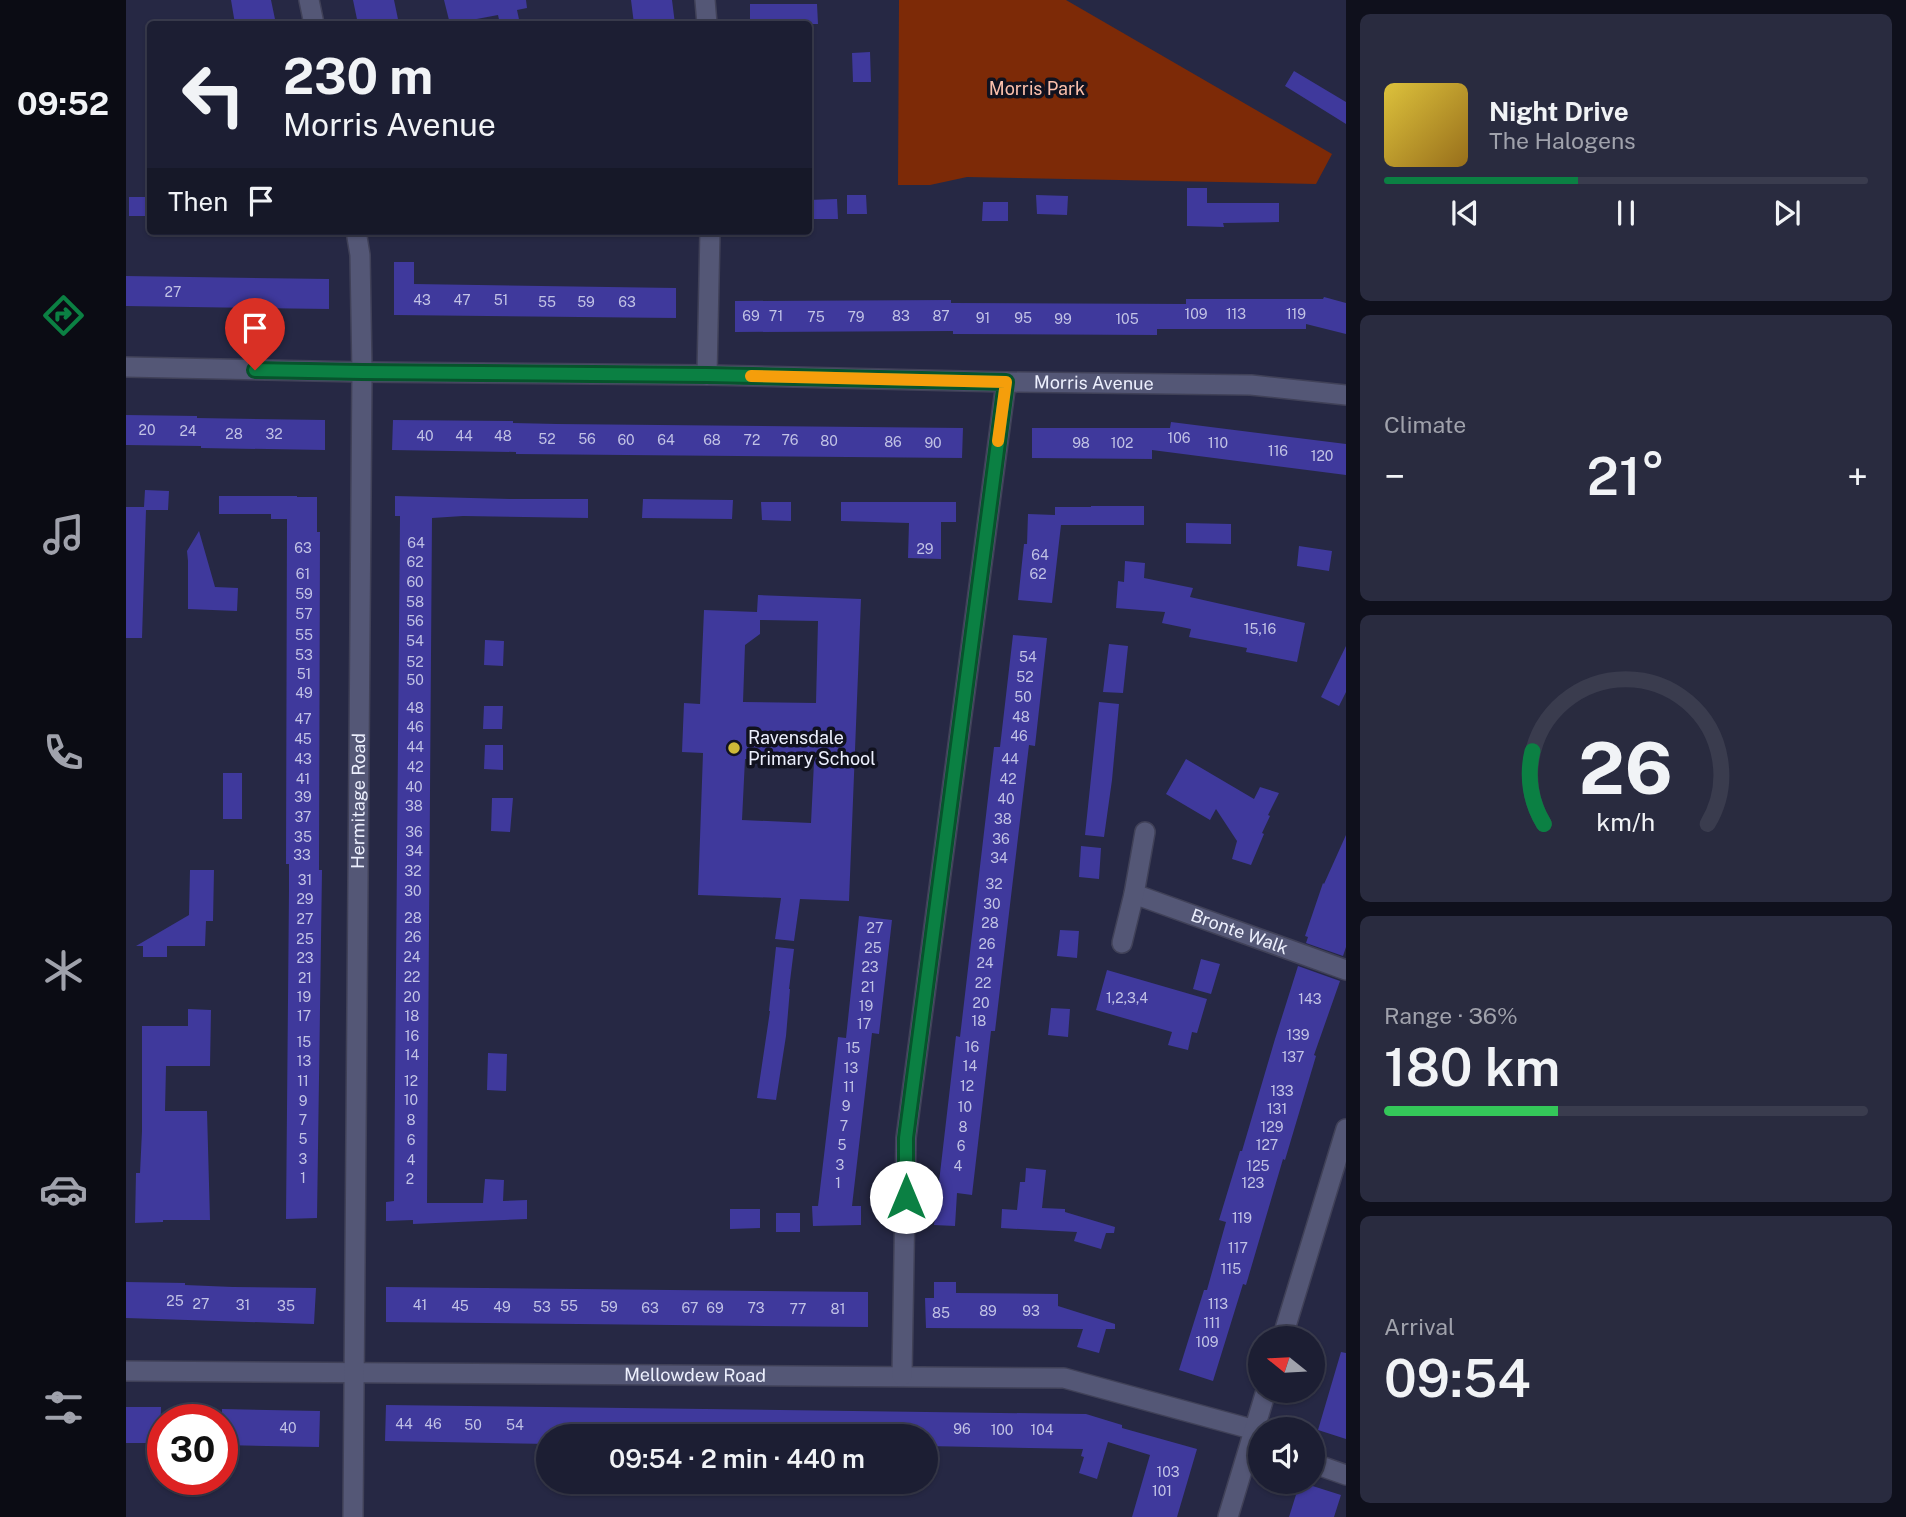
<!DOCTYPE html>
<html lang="en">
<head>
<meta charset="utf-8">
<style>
	:root { --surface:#1c1e33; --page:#292b3f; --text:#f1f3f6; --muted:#a0a2ac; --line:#3a3c4e; --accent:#0b8043 }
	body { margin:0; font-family:"Public Sans",sans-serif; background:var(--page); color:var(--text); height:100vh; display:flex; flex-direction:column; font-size:26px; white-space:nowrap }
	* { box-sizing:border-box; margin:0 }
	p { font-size:23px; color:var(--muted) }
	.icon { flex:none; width:38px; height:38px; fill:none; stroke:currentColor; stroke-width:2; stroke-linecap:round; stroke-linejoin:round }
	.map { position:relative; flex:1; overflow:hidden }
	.panel { display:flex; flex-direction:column; gap:14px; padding:14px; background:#0f101c; width:560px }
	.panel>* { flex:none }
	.banner { position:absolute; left:21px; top:21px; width:665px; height:214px; border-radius:7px; box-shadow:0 2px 5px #0004,0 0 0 2px var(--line); background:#1c1e33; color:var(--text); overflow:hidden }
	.needle { width:46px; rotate:288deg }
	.tools { position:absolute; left:1122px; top:1326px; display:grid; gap:14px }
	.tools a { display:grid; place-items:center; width:77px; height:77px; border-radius:50%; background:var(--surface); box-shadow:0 2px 5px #0004,0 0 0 2px var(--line); font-size:35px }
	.speed { position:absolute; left:21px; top:1404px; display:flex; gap:14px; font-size:35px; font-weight:700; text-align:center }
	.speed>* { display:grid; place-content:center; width:91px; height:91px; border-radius:50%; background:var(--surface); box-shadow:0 2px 5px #0004,0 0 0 2px var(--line); line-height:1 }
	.speed .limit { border:10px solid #d22; background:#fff; color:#111 }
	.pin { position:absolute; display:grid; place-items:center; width:60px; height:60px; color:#fff; margin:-72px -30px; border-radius:50% 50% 50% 0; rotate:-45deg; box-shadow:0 0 7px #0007 }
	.pin .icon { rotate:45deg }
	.me { position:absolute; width:77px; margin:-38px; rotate:0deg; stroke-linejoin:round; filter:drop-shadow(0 0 5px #0008) }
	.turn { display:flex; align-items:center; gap:24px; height:147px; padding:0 21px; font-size:32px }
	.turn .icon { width:91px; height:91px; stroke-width:2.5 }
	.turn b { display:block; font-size:49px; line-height:60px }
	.then { display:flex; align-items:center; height:66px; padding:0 21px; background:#0003; gap:14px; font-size:26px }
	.big { font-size:52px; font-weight:600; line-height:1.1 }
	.panel .tile { flex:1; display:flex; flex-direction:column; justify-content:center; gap:10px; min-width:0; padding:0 24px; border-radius:10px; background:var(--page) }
	.panel .dial { align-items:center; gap:0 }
	.dial svg { height:182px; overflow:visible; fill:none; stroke:var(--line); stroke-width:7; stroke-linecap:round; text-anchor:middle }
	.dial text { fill:var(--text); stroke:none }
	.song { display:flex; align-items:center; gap:21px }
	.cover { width:84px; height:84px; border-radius:10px; background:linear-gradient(135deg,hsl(50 70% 55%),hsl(40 70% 35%)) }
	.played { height:7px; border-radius:4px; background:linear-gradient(90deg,var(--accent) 40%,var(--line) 40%) }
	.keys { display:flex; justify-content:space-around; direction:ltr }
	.heat { display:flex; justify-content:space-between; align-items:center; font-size:38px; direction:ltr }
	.charge { height:10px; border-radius:5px; background:linear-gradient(90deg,#34c759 36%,var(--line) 0) }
	.trip { position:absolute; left:410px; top:1424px; width:402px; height:70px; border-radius:35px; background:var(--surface); box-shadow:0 2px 5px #0004,0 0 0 2px var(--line); font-weight:600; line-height:70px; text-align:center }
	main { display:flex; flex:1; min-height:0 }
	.dock { display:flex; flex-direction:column; width:126px; justify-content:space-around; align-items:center; background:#0b0c14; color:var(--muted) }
	.dock .icon { width:49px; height:49px }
	.dock .selected { color:var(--accent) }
	.dock b { font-size:32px; color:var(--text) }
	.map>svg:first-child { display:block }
</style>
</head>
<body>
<main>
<nav class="dock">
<b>09:52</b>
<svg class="icon selected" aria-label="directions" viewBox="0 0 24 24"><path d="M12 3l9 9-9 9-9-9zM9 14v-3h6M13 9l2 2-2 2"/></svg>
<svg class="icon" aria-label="music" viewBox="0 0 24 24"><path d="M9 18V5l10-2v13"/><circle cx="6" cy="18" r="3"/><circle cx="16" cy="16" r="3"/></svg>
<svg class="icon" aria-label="phone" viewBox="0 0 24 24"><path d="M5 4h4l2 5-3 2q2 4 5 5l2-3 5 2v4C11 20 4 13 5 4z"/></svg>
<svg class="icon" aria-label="climate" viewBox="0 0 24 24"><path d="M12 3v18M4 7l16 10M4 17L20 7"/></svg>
<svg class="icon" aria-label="car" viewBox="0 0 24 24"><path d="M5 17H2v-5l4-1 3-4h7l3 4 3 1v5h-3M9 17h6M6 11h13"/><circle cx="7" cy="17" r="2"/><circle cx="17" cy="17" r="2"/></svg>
<svg class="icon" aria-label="filters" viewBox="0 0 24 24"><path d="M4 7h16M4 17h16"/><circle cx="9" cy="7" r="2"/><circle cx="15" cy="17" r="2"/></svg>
</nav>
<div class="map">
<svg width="1220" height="1517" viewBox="0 0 1220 1517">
	<rect width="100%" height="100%" fill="#262844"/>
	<path fill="#7d2a07" d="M773,0H940L1206,154L1190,184L841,177L804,185H772Z"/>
	<path fill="#3f399c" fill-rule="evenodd" d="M105,0H145L150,24H109Z
		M227,0H268L273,24H232Z
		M318,0H400L401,8L391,10L394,24H374L372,15L324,24Z
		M505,0H546L549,24H508Z
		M624,4H691L692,24H624Z
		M744,52L745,82H727L726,53Z
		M1168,71L1220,102V124L1159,86Z
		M1061,188H1081V203H1153V222L1097,223L1098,227L1061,226Z
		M721,195H740L741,214H721Z
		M910,195L942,196L941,215L911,214Z
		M3,197H24V216H3Z
		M711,199L712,219H682V200Z
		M857,202H882V221H856Z
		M268,262H288V284L550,288V318L268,315Z
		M0,276L203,279V309L0,306Z
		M1198,297L1220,303V334L1180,324V329H1031V335L827,334V331L609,332V301L825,300V303L1060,304V299H1197Z
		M0,415L71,416V418L199,420V450L75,448V446L0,445Z
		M267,420L387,421V423L431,424L837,428L836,458L390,454V452L266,450Z
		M1045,422L1220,444V475L1026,450V459L906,458V428H1044Z
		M19,490L43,491L42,510H20L16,638H0V507H18Z
		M93,496H171V497H191V532H194L193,870H196L191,1218L160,1219L163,890V864H160L161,519H145V514H93Z
		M269,496L384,499H462V518L337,516L306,518L301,1203H357L359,1179L378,1180L377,1201L401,1200V1219L287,1224V1220L260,1221V1202L268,1201L274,516H269Z
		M517,499L607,500L606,519L516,518Z
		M635,502H665V521L636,520Z
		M715,502H830V522H815V559L782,558L783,523L715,521Z
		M965,506H1018V525H935L926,603L892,600L898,544H901L902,514L929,515V507H965Z
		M1060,523L1105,524V544L1060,543Z
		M73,531L89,587L112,588L111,611L62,609V561L61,551Z
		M1173,546L1206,551L1203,571L1171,566Z
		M999,561L1019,563L1018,578L1067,588L1064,597L1179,623L1171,662L1120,652L1121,648L1063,637L1065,629L1036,623L1039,612L990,608L992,581L998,582Z
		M632,595L735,599L723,901L674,899L668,941L649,939L655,898L572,895L577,753L556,752L558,703L574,704L578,610L631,612ZM634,620L692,621L690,703L617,702L619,645L634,634ZM619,759L688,762L685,823L616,820Z
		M887,635L921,638L909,746L903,745L869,1031H865L846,1195L831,1193L829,1226L808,1225L830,1036L834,1037L868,747H874Z
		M359,640L378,641L377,666L358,665Z
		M983,644L1002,646L997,693L977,692Z
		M1220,646V692L1213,706L1195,697Z
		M973,702L993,704L986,780L978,837L959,835Z
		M358,706H377L376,729H357Z
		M359,745H377V770L358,769Z
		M1060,759L1128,799L1134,787L1153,793L1142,815L1144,816L1136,833L1138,834L1125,865L1106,859L1111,841L1090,809L1084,820L1040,794Z
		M97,773H116V819H97Z
		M366,798H387L384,832L365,831Z
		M1220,835V947L1217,956L1180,943L1182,937L1179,936L1197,883L1198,884Z
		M955,846L975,848L973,879L953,877Z
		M64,870H88L87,921H80L79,946H41V957H17V946H10L63,915Z
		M733,916L766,920L753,1034L746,1033L726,1206H735V1225L687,1226L686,1206H692L712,1037L720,1038Z
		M934,930L953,931L951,958L931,956Z
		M650,947L668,949L663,989H664L660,1036L650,1100L631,1098L644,1011H643Z
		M1075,959L1094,964L1085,994L1067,989Z
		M1172,966L1214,981L1188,1055L1190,1056L1159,1160L1157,1159L1120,1285L1117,1284L1087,1381L1053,1370L1078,1290H1081L1100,1222L1093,1220L1114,1151H1116L1149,1039Z
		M981,970L1081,999L1071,1033L1066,1032L1062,1050L1042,1045L1046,1032L970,1010Z
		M925,1008L944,1009L942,1037L922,1035Z
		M62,1009L85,1010L84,1066H40L39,1111H81L84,1220H37V1222L9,1223L10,1173H14L16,1131V1026H62Z
		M362,1053L381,1054L380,1091L361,1090Z
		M900,1168L920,1170L916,1208L939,1209V1212L989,1227L988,1233H980L975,1249L948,1241L951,1232L875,1228L876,1209L891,1210L894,1182H899Z
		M604,1209H634V1228L604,1229Z
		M650,1213H674V1232H650Z
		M0,1282L59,1283V1285L107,1287L190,1288L188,1324L0,1318Z
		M808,1282H830V1293L932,1294V1306L989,1324V1329H980L973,1353L951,1347L957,1329L800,1328L799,1298H808Z
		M260,1287L742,1292V1327L260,1322Z
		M1215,1352L1220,1353V1439L1192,1430Z
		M260,1405L960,1414L996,1425V1428L1071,1449L1051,1517H1006L1024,1455L982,1442L971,1479L953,1473L958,1457L955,1456L957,1449L800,1446V1437H422V1444L259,1441Z
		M0,1407H35L34,1443H0Z
		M96,1409L194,1411L193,1447L96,1445Z
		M1174,1482L1215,1495L1208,1517H1163Z"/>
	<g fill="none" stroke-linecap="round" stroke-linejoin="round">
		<defs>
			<g id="minor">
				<path d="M183,0L188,24"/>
				<path d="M579,0L581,24"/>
				<path id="s1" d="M0,367L236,372L581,375L880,382L1125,385L1220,395"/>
				<path d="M581,375L584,231"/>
				<path id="s2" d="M1008,894L1220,970"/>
				<path d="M996,943L1008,894L1019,832"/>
				<path id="s3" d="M0,1371L938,1378L1129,1430"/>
				<path d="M776,1376L780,1138L880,382"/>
				<path d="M1186,1463L1220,1475"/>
				<path id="s4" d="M227,1517L236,372L234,255L230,231"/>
			</g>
			<path id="tertiary" d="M1156,1339L1220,1129
				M1102,1517L1140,1391"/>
		</defs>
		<use href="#minor" stroke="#404158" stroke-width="22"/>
		<use href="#tertiary" stroke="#404158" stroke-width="22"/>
		<use href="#minor" stroke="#545776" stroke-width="19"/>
		<use href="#tertiary" stroke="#545776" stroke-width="19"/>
	</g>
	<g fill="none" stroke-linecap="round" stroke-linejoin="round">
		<defs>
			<path id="route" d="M129,370L236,372L581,375L880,382L780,1138V1197"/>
		</defs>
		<use href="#route" stroke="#07532c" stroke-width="18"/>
		<use href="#route" stroke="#0b8043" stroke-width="12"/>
		<path stroke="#f59e0b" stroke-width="12" d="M625,376L880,382L872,441"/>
	</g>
	<circle fill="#ceb938" stroke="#11121f" stroke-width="2.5" cx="608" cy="748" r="7"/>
	<g text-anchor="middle" stroke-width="7" stroke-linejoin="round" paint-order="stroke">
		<g font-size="14" fill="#c1c2e5">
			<text x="47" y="297">27</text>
			<text x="296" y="305">43</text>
			<text x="336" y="305">47</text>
			<text x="375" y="305">51</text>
			<text x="421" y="307">55</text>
			<text x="460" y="307">59</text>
			<text x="501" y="307">63</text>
			<text x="1070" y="319">109</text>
			<text x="1110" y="319">113</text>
			<text x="1170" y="319">119</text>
			<text x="625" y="321">69</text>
			<text x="650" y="321">71</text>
			<text x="775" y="321">83</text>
			<text x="815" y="321">87</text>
			<text x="690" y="322">75</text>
			<text x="730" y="322">79</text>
			<text x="857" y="323">91</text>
			<text x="897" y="323">95</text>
			<text x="937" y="324">99</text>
			<text x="1001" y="324">105</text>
			<text x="21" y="435">20</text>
			<text x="62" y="436">24</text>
			<text x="108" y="439">28</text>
			<text x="148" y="439">32</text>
			<text x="299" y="441">40</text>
			<text x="338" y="441">44</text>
			<text x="377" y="441">48</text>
			<text x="1053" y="443">106</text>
			<text x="421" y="444">52</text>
			<text x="461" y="444">56</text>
			<text x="500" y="445">60</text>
			<text x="540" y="445">64</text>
			<text x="586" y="445">68</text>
			<text x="626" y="445">72</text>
			<text x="664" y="445">76</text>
			<text x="703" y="446">80</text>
			<text x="767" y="447">86</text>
			<text x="807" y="448">90</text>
			<text x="955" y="448">98</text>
			<text x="996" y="448">102</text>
			<text x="1092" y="448">110</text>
			<text x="1152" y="456">116</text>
			<text x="1196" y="461">120</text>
			<text x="290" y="548">64</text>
			<text x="177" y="553">63</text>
			<text x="799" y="554">29</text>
			<text x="914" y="560">64</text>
			<text x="289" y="567">62</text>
			<text x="177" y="579">61</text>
			<text x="912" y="579">62</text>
			<text x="289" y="587">60</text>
			<text x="178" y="599">59</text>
			<text x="289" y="607">58</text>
			<text x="178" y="619">57</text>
			<text x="289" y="626">56</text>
			<text x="1134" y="634">15,16</text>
			<text x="178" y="640">55</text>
			<text x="289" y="646">54</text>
			<text x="178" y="660">53</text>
			<text x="902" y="662">54</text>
			<text x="289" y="667">52</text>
			<text x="178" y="679">51</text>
			<text x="899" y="682">52</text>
			<text x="289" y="685">50</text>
			<text x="178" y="698">49</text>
			<text x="897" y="702">50</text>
			<text x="289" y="713">48</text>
			<text x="895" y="722">48</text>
			<text x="177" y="724">47</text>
			<text x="289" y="732">46</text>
			<text x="893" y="741">46</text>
			<text x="177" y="744">45</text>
			<text x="289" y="752">44</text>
			<text x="177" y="764">43</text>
			<text x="884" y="764">44</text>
			<text x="289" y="772">42</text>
			<text x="177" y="784">41</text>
			<text x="882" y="784">42</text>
			<text x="288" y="792">40</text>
			<text x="177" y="802">39</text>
			<text x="880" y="804">40</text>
			<text x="288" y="811">38</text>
			<text x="177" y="822">37</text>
			<text x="877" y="824">38</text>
			<text x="288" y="837">36</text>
			<text x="177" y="842">35</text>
			<text x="875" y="844">36</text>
			<text x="288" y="856">34</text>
			<text x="176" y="860">33</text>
			<text x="873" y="863">34</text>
			<text x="287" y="876">32</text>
			<text x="179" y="885">31</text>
			<text x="868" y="889">32</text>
			<text x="287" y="896">30</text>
			<text x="179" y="904">29</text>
			<text x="866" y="909">30</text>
			<text x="287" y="923">28</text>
			<text x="179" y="924">27</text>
			<text x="864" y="928">28</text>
			<text x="749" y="933">27</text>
			<text x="287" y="942">26</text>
			<text x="179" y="944">25</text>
			<text x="861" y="949">26</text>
			<text x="747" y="953">25</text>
			<text x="286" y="962">24</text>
			<text x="179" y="963">23</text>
			<text x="859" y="968">24</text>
			<text x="744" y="972">23</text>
			<text x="286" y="982">22</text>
			<text x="179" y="983">21</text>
			<text x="857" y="988">22</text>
			<text x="742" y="992">21</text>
			<text x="178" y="1002">19</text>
			<text x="286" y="1002">20</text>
			<text x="1001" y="1003">1,2,3,4</text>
			<text x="1184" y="1004">143</text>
			<text x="855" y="1008">20</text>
			<text x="740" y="1011">19</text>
			<text x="178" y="1021">17</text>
			<text x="286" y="1021">18</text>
			<text x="853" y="1026">18</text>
			<text x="738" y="1029">17</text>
			<text x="1172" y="1040">139</text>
			<text x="286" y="1041">16</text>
			<text x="178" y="1047">15</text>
			<text x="846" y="1052">16</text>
			<text x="727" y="1053">15</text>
			<text x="286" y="1060">14</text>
			<text x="1167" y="1062">137</text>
			<text x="178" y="1066">13</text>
			<text x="844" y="1071">14</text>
			<text x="725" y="1073">13</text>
			<text x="177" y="1086">11</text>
			<text x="285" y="1086">12</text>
			<text x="841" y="1091">12</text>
			<text x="723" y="1092">11</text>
			<text x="1156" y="1096">133</text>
			<text x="285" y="1105">10</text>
			<text x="177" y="1106">9</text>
			<text x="720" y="1111">9</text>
			<text x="839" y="1112">10</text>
			<text x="1151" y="1114">131</text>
			<text x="177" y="1125">7</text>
			<text x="285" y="1125">8</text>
			<text x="718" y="1131">7</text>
			<text x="837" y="1132">8</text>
			<text x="1146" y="1132">129</text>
			<text x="177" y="1144">5</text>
			<text x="285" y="1145">6</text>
			<text x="716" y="1150">5</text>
			<text x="1141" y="1150">127</text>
			<text x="835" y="1151">6</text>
			<text x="177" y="1164">3</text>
			<text x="285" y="1165">4</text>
			<text x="714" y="1170">3</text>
			<text x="832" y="1171">4</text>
			<text x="1132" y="1171">125</text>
			<text x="177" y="1183">1</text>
			<text x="284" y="1184">2</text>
			<text x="712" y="1188">1</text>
			<text x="1127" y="1188">123</text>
			<text x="1116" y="1223">119</text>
			<text x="1112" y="1253">117</text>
			<text x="1105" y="1274">115</text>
			<text x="49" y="1306">25</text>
			<text x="75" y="1309">27</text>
			<text x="1092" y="1309">113</text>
			<text x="117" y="1310">31</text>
			<text x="294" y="1310">41</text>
			<text x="160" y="1311">35</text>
			<text x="334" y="1311">45</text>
			<text x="443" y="1311">55</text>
			<text x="376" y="1312">49</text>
			<text x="416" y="1312">53</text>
			<text x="483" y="1312">59</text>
			<text x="524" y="1313">63</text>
			<text x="564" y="1313">67</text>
			<text x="589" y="1313">69</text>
			<text x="630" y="1313">73</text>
			<text x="672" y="1314">77</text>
			<text x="712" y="1314">81</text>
			<text x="862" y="1316">89</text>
			<text x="905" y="1316">93</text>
			<text x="815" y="1318">85</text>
			<text x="1086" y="1328">111</text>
			<text x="1081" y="1347">109</text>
			<text x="278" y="1429">44</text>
			<text x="307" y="1429">46</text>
			<text x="347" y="1430">50</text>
			<text x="389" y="1430">54</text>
			<text x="162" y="1433">40</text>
			<text x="836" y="1434">96</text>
			<text x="876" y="1435">100</text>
			<text x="916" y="1435">104</text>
			<text x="1042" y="1477">103</text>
			<text x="1036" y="1496">101</text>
		</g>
		<g font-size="18" fill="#fbc0ac" stroke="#11121f">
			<text x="911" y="95">Morris Park</text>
		</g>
		<g font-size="18" fill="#eceffd" stroke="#11121f">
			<text dy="6" stroke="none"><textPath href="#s1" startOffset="968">Morris Avenue</textPath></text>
			<text dy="6" stroke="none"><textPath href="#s4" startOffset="716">Hermitage Road</textPath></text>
			<text dy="6" stroke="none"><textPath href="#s2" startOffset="112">Bronte Walk</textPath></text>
			<text dy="6" stroke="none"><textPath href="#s3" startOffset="569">Mellowdew Road</textPath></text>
		</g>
		<g font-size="18" fill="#eceffd" stroke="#11121f" text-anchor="start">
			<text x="622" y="744">Ravensdale<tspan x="622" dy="21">Primary School</tspan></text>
		</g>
	</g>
</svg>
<div class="tools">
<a><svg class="needle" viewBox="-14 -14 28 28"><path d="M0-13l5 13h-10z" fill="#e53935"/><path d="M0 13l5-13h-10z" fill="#a0a2ac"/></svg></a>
<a><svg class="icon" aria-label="sound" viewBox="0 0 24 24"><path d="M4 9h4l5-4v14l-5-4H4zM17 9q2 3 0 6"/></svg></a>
</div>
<div class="speed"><div class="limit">30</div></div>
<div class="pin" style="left:129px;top:370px;background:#d93025"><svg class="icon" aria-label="arrive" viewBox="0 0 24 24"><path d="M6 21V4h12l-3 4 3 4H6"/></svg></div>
<svg class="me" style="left:780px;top:1197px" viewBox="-20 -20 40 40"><circle r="19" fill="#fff"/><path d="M0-13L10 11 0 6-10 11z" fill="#0b8043"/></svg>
<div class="trip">09:54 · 2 min · 440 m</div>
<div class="banner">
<div class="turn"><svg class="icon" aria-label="left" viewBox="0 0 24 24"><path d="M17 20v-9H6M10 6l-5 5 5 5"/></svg><div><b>230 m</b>Morris Avenue</div></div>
<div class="then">Then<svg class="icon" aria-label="arrive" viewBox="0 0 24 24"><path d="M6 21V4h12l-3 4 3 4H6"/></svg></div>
</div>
</div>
<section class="panel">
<div class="tile">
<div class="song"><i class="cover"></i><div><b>Night Drive</b><p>The Halogens</p></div></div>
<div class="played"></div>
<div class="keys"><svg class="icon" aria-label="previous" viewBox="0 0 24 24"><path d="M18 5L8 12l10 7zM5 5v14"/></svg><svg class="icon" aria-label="pause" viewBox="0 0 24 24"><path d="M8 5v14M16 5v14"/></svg><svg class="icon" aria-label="next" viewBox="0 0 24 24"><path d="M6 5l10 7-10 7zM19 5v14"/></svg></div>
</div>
<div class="tile"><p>Climate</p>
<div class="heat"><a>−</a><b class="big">21°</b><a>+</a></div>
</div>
<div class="tile dial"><svg viewBox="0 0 100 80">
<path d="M14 69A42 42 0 1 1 86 69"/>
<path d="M14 69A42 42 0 0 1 9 37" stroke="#0b8043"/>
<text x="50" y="56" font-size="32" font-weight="700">26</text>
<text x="50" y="72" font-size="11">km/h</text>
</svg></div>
<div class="tile"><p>Range · 36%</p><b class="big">180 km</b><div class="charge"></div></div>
<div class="tile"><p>Arrival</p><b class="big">09:54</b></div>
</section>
</main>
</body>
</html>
